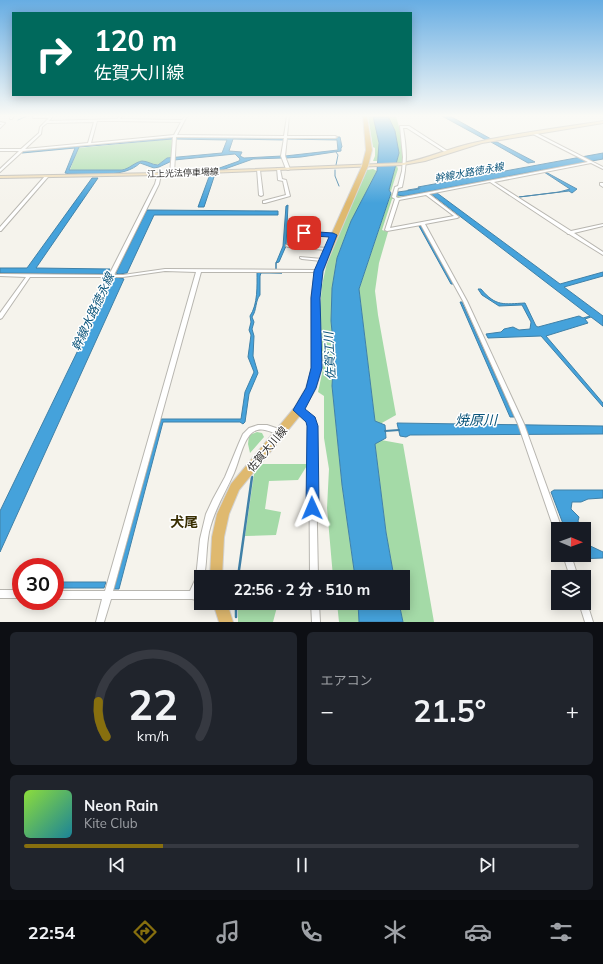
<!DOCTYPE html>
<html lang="ja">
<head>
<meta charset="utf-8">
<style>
	:root { --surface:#171b24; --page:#20242c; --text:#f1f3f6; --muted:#9ea1a6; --line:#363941; --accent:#876f0e }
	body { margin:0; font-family:Mulish,"Noto Sans JP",sans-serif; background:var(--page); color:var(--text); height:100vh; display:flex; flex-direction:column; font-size:15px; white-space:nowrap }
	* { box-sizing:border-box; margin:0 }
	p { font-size:13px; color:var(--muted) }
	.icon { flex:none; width:22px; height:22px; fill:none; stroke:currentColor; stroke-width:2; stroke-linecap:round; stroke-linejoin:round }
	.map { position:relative; height:622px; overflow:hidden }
	.details { display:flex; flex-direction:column; gap:10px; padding:10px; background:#0d0f14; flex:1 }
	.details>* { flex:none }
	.guide { position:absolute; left:12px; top:12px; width:400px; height:84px; border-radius:0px; box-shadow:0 2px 10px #0003; background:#00695c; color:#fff; overflow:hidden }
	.needle { width:26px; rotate:91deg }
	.controls { position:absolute; left:551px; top:522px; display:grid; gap:8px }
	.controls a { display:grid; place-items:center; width:40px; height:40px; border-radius:0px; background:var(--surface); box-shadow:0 2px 10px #0003; font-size:20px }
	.speed { position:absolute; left:12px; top:558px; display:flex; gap:8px; font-size:20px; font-weight:700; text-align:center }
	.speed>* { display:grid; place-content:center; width:52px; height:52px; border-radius:50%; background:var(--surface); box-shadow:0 2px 10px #0003; line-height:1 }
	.speed .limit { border:6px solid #d22; background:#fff; color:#111 }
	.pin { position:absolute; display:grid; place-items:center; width:34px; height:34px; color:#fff; margin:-17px; border-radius:8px; box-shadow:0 2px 6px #0006 }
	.me { position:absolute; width:44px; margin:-22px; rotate:359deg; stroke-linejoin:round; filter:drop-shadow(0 0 3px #0008) }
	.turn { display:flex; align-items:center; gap:14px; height:84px; padding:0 16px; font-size:18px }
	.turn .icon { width:52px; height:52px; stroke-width:2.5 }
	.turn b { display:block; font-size:28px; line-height:34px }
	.big { font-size:30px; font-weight:700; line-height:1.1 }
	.details .widget { flex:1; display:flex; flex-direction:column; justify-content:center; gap:6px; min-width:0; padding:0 14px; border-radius:6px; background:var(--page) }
	.details .dial { align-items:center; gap:0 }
	.dial svg { height:104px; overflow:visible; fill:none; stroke:var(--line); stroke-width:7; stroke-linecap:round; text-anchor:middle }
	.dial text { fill:var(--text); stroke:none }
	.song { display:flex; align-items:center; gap:12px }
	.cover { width:48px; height:48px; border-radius:6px; background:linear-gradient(135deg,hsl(90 70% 55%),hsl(190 70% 35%)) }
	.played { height:4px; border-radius:2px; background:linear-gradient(90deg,var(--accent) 25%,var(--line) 25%) }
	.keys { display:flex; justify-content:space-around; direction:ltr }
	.heat { display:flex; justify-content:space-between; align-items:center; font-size:22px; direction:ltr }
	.details .tiles { flex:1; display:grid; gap:10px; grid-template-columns:1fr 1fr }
	.widget:last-child { grid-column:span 2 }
	.trip { position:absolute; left:194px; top:570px; width:216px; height:40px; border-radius:0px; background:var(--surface); box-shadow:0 2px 10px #0003; font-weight:700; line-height:40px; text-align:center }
	.dock { display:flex; height:64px; justify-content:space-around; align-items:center; background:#090b0e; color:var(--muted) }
	.dock .icon { width:28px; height:28px }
	.dock .on { color:var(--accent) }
	.dock b { font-size:18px; color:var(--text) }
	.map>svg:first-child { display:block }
</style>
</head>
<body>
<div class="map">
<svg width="603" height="622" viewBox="0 0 603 622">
	<rect width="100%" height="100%" fill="#f5f3ec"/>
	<path fill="#a4daa7" d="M368,116H373L374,118C376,132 382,147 377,161H373L375,156V148L373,147Z
		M388,116H396L405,149V161H402V166H397L398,169L391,191L389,190L399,153L395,131Z
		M173,139L172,158H167C154,170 154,162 141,161L128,169L122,170H70L78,148Z
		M373,169L377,171L351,221L337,258L332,288L331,321L334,353L332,386L342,485L355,577H333L327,508L329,469L324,438V396L318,392L323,369L320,309L322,285L328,258L367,170Z
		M391,194L403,197L392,199L382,230L388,232L379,263L375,291L378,315L396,415L380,424L375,421L359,289Z
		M257,432L262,433L264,437L250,453L248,444L249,435Z
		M381,440L403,444L434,622H403L399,603H403V577H394L386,532L375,444Z
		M260,464H308L298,480L269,481L265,509L281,512L276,535L245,536L254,474Z
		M238,603H278L273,622H238Z
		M337,603H358L359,622H339Z"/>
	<path fill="#45a2db" stroke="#4081a8" d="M373,116H388L395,131L399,153L389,190L391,193L359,289L375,421L385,425L386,438L375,444L386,532L394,577H355L342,485L332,386L334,353L331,321L332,288L337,258L351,221L377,171L379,143Z
		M442,116H450L491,139L486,140Z
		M172,137V139L79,147L69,170H122C129,169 135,162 142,161C148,161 152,165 158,165L167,158L222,153L227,140L176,139L178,137H283V140L233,139L229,151L242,152L240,156L244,158L282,156V158L253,159L222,170H214L239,161L240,159L235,154L174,160L159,167L154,168L140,163C125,178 91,174 70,174L65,173L75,148L22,153L23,151Z
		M287,137H340L342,147L341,148V151L301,157L286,158L285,156L338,150L337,140L287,139Z
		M491,142H497L535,162L528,163Z
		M603,153V159L542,170L577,189L572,193L569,191L519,197L559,192L570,189L541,170L404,196L397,195L398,192L419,189L418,187Z
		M210,174H215L204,207H198Z
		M92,178H98L36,268L110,269L107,274L0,273V268H27Z
		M437,193L560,284L603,272V276L564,287L603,316V326L591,317L585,319L588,323L546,336L603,403V407L541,336L488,338L486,334L501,332L504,329L513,327L519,330L530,329L531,322L522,305L499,306L482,295L478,289H481C496,307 504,304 525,303L536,326L538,327L579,316L583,318L590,316L431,194Z
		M288,205L286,246L279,262L276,263L283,246L286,206Z
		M147,210L271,211H278V215H154L127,273L119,274L116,273Z
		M419,226H421L453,284H451Z
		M257,272L282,273H261L260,276V295C255,301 257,310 252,317L254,322L252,329L254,336L253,356L258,373L249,394L245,422L243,424L240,422H163L119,589H114L161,419H241L245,392L254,372L248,357L251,335L249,330L251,322L250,316C258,304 257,286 257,272Z
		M117,277L124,279L0,552V511L113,278Z
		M460,302H462L514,417H510Z
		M397,423L603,426V434L410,435L406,437L400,436Z
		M554,490H603V498L588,499L581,502H572L571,509L579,517L578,521L581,529H565L551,492Z
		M584,543L603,552V558L576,559L575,555H584Z
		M55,582H106L104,588H55Z
		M358,603H399L403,622H359Z"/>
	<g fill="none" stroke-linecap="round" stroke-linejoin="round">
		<path stroke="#4081a8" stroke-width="1" d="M18,120L27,116
			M336,152L338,155L336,165
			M335,170V176L339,186
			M408,190L420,188"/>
		<path stroke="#4081a8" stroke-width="1.5" d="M276,263V269"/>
		<path stroke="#4081a8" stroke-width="2" d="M385,431L399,430"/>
		<path stroke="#4081a8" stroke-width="2.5" d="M238,577L252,477
			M236,603V617"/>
		<defs>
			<path id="street" d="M12,116H14L12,119H10V118Z
				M34,116H53L49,121L117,119L120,116H122L120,119L182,120L185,116H187L177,135L284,136L287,116H289L287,136H335L337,137L335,138H287L285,156L290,169L288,170L286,169L281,156L284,138L176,137L174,174L172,175L170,174L173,137L23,151L0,172V169L19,151H0V149H21L39,133L40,127L49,118H33V117ZM97,121H118L181,122L174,135L91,143ZM94,122L88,143L25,149L41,134L42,127L47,123Z
				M0,122L5,123L0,128V125L2,124H0Z
				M400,126H409L449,152L446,153L407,128H403C407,150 407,165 402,187L398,188L396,197L398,198L588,162L533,134V132H534L603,167V169L591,163L494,182L571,231L603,224V226L574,233L603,252V255L569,234H568L567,233L490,182L429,194L459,217L457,218L425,224L467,301L524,424L562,529H558V532L555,531L554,529L518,424L463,301L421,225L387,231L385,230L395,199L392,197L395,187L398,186L402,171L403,157ZM426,195L454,216L390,228L399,200Z
				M277,168L280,169L282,179L286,180L290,196L265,203H263V201L286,195L283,181L278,180Z
				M257,169L260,170L263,195L261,196L259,195Z
				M158,173L161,174L159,184L114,275H123L165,269L319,270L321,271L319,272H201L113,591H190L196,578L200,539L206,514L213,499L225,477L239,443L243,434L249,428L258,425H267L282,430L283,432L282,434C273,435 263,425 253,432C243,439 239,462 234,473C225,493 214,510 209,532C206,547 207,562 204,577H201V586L198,592L201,593V601L192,599H111L104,622H96L102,599H55V591H105L196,272L165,271L123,277H30L2,318L0,319V313L26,277L0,276V274L109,275L155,184Z
				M45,176L48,177L1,231H0V227Z
				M600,183H603V187L600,185Z
				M288,232L333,234L335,235L333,236L289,234H288Z
				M286,245L327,248L329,249L327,250L288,247L286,246Z
				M300,257L322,259L324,260L322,261L302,259L300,258Z
				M297,408H301L313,418L315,426L318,577H310L309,426L308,421L297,412L296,410Z
				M563,555H571L578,577H570Z
				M0,590H21V598H0Z
				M584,599L586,600L587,603L593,622H585L579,603H584Z
				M311,603H319L320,622H312Z"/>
			<path id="secondary" d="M603,121V123L482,143L425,161L403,165L159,175L0,178V176L159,173L403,163C427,159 449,148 473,143C516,133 560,128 603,121Z"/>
			<path id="primary" d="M363,116H367L372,150L368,166L323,271L319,298L322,368L316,388L302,413L239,490L229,514L224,537L222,577H210L212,537L217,514L231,484L295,407L306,388L312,368L311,298L315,271L362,166L366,150Z
				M213,603H227L233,622H219Z"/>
		</defs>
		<use href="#street" stroke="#b8b6b0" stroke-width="2"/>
		<use href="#secondary" stroke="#b8b6b0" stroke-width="2"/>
		<use href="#primary" stroke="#d2d2d2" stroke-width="2"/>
		<use href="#street" fill="#fff" fill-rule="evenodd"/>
		<use href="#secondary" fill="#efdcb7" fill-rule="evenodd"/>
		<use href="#primary" fill="#dfb96f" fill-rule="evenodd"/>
	</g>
	<linearGradient id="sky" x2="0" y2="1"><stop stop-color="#67ade3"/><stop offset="0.57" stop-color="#fafaf6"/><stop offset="1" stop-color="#fafaf6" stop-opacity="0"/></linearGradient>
	<rect width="603" height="203" fill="url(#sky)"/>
	<path fill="#1a73e8" stroke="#114b97" d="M304,231L333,233L337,235L323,271L320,298L322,368L316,388L305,409L315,417L318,426L319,508L317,513L312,514L308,513L306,508L307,426L306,422L293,410L306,388L311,368V298L314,271L329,237L301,235L300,233Z"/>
	<g text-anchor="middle" stroke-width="3" stroke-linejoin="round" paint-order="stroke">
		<g font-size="9" fill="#343331" stroke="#fff">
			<text transform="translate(183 173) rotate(-2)" y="3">江上光法停車場線</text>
		</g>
		<g font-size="10" font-style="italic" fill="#0a547a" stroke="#fff">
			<text transform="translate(469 172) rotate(-10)" y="4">幹線水路徳永線</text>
		</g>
		<g font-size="11" fill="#343331" stroke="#fff">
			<text transform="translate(267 449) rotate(-50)" y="4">佐賀大川線</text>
		</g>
		<g font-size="12" font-style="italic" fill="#0a547a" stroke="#fff">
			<text transform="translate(93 312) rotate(-65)" y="4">幹線水路徳永線</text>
			<text transform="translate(330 356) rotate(-93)" y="4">佐賀江川</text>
		</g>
		<g font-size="14" font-style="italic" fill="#0a547a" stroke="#fff">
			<text x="476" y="425">焼原川</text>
		</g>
		<g font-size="14" font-weight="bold" fill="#392e02" stroke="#fff">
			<text x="184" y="527">犬尾</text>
		</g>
	</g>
</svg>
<div class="controls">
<a><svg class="needle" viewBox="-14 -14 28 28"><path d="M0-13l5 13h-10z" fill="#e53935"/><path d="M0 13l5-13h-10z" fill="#9ea1a6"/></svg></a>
<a><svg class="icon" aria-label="layers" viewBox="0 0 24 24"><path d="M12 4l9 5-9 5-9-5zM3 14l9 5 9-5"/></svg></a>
</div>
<div class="speed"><div class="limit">30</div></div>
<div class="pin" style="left:304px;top:233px;background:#d93025"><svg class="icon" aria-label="arrive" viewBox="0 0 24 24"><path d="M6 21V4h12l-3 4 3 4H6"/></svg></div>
<svg class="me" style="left:312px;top:508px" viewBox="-20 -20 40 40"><path d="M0-17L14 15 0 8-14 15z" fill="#1a73e8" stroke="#fff" stroke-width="4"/></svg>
<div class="trip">22:56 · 2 分 · 510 m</div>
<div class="guide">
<div class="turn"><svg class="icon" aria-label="right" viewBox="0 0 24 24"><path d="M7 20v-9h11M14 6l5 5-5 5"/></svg><div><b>120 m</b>佐賀大川線</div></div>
</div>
</div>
<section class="details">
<div class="tiles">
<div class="widget dial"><svg viewBox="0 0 100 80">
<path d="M14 69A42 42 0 1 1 86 69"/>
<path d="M14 69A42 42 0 0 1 8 42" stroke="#876f0e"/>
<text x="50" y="56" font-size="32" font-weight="700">22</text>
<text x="50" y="72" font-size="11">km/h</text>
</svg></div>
<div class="widget"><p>エアコン</p>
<div class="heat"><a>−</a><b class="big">21.5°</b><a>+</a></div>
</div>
<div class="widget">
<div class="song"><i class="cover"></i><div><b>Neon Rain</b><p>Kite Club</p></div></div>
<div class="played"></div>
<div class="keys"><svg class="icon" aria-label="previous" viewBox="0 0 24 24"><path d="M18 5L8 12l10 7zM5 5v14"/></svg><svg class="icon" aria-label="pause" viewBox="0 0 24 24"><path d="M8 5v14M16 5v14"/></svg><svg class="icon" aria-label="next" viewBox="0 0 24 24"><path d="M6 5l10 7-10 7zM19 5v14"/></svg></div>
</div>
</div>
</section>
<nav class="dock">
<b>22:54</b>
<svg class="icon on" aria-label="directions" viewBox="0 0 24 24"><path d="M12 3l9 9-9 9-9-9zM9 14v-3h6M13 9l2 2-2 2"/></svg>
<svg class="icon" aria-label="music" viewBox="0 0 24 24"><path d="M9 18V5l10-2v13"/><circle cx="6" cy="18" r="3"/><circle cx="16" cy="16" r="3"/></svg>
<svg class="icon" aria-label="phone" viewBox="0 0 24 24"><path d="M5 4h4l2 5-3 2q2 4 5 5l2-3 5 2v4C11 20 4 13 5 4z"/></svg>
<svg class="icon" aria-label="climate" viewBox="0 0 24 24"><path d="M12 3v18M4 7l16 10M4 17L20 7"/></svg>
<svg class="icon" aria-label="car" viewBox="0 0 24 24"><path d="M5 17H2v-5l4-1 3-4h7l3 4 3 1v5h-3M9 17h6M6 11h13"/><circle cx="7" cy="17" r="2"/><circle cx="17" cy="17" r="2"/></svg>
<svg class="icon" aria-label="filters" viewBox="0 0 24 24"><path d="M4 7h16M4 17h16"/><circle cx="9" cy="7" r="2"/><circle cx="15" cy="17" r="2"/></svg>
</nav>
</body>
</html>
